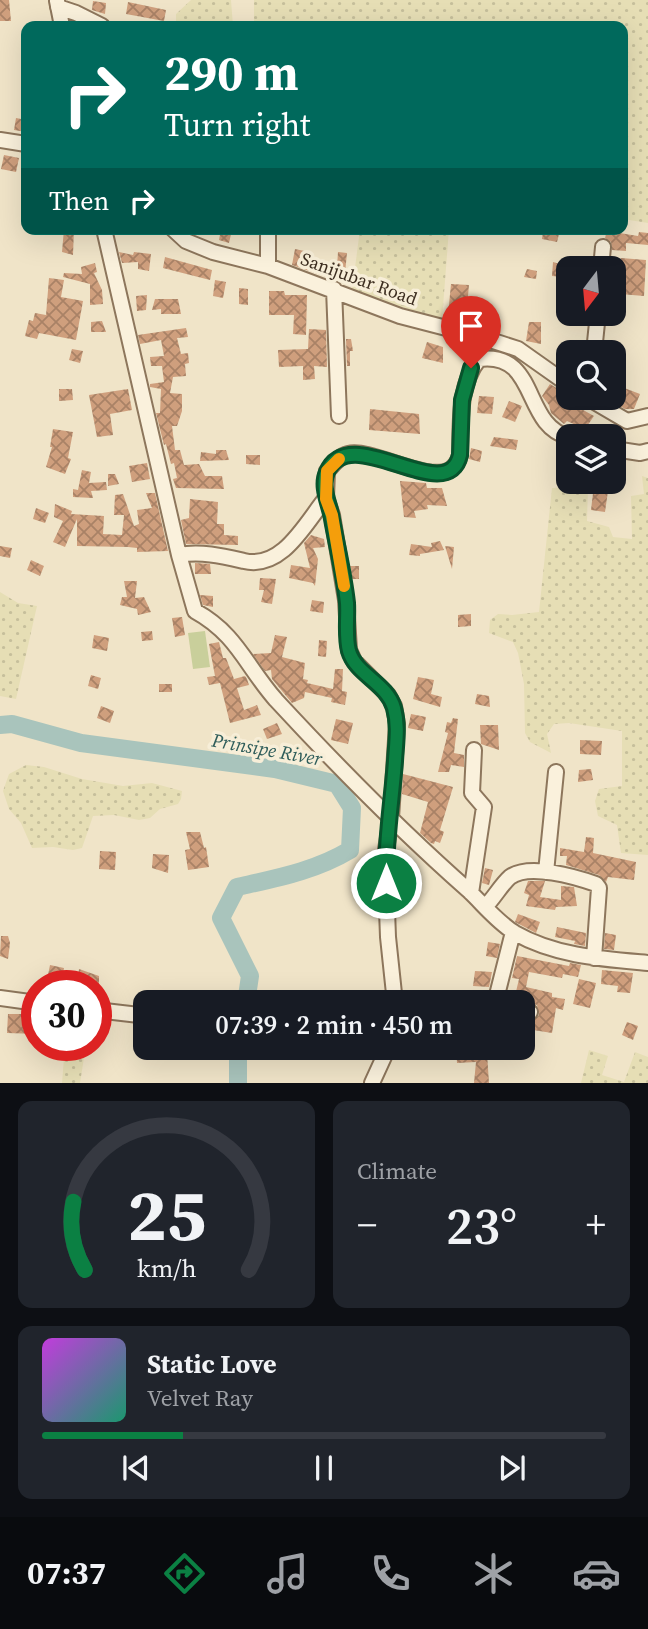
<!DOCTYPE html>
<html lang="en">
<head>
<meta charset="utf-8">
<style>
	:root { --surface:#171b24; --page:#20242c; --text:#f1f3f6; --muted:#9ea1a6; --line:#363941; --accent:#0b8043 }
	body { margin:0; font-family:"Source Serif 4",serif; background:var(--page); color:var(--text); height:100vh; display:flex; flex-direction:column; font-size:26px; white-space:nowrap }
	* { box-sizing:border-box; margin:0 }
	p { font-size:23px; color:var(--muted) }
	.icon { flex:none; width:38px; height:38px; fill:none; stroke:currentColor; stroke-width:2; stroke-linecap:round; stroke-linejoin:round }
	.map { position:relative; height:1083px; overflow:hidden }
	.panel { display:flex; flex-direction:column; gap:18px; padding:18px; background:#0d0f14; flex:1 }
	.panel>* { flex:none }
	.banner { position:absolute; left:21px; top:21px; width:607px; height:214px; border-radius:14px; box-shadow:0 7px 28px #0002; background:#00695c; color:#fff; overflow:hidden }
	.needle { width:46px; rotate:196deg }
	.tools { position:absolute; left:556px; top:256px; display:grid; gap:14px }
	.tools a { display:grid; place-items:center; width:70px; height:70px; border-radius:14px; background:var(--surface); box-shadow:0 7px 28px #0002; font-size:35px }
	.speed { position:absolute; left:21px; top:970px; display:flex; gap:14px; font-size:35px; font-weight:700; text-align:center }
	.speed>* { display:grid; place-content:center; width:91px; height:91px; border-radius:50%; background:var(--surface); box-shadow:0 7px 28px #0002; line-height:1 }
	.speed .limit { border:10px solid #d22; background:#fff; color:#111 }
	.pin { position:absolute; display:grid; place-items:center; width:60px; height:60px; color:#fff; margin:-72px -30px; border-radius:50% 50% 50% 0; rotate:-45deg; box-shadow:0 0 7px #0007 }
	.pin .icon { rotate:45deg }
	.me { position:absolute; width:77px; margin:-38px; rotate:0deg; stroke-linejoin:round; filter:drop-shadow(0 0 5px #0008) }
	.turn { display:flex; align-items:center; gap:24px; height:147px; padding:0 28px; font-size:32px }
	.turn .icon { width:91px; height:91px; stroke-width:2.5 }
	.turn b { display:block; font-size:49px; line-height:60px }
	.then { display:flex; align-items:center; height:66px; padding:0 28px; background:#0003; gap:14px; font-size:26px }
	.big { font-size:52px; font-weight:600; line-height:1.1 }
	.panel .card { flex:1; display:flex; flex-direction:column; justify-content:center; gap:10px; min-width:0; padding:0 24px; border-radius:14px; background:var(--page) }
	.panel .dial { align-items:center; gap:0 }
	.dial svg { height:182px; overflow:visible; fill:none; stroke:var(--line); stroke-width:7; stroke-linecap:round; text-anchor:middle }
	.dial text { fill:var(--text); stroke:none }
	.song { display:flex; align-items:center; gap:21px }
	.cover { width:84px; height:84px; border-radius:10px; background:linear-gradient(135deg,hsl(290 70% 55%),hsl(160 70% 35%)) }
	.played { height:7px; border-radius:4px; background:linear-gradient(90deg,var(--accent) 25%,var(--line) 25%) }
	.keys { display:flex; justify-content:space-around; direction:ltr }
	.heat { display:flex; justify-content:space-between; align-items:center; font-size:38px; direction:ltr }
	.panel .tiles { flex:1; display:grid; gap:18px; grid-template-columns:1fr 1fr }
	.card:last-child { grid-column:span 2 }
	.trip { position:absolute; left:133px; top:990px; width:402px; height:70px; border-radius:14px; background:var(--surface); box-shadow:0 7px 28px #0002; font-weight:600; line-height:70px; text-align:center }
	.tab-bar { display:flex; height:112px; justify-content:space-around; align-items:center; background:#090b0e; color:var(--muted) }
	.tab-bar .icon { width:49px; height:49px }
	.tab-bar .on { color:var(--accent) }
	.tab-bar b { font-size:32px; color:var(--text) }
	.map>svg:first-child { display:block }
</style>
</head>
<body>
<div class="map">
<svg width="648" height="1083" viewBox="0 0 648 1083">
	<defs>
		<pattern id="farmland-dots" width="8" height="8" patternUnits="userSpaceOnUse" patternTransform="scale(1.75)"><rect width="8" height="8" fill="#e6deb5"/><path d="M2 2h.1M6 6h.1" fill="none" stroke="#c6bf9b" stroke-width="1.8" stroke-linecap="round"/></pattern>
		<pattern id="building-cross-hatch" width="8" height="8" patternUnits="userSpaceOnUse" patternTransform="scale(1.75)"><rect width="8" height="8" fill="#cf9f7d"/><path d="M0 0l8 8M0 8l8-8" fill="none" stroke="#a98266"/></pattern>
	</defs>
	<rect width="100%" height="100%" fill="#f0e4c8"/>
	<path fill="url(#farmland-dots)" d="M191,0H231L233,26H176V14Z
		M254,0H648V223L623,219V26H254Z
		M360,229H449L442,320L352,291Z
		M642,476L648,478V855L621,853L617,825L598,816L595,801L599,789L622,786V731L569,723L554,724L547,734L551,753L530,742L525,733L524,684L518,653L513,642L489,633L490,620L498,614L512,615L539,612L552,488L588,487L587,521L609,527L613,537L632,539L631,496L644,494Z
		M0,592L18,603L37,606L16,699L0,696Z
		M26,765L44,767L82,779L123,786L152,783L182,791L181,799L178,804L160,809L150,818L139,820L114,815L93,816L82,848L73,850L53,847L32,848L21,823L9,809L3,791L9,774Z
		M65,1045H86L80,1083H62Z
		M589,1050L608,1056L602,1075L624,1082L635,1052L648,1057V1083H581Z"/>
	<path fill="#c9cf9b" d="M205,631L210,667L193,669L188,633Z"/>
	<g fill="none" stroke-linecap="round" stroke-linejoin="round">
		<path stroke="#a9c4bc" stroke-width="18" d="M0,725L12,724L81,743L275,769L337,784L352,808L350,850C315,871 277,878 237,887L221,918L250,976L246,1003
			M238,1083V1048"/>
	</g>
	<path fill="url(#building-cross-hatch)" d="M0,0H9L11,21H0Z
		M93,1L106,3L105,14L92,10Z
		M128,2L166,10L164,21L126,14Z
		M16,118L26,120V132L14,130Z
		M4,155L19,158L16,172L1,169Z
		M64,229H74L73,255L62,252Z
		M221,229L232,230L229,243L219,240Z
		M543,231L559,234L557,242L542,239Z
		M607,231L638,236L639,232L648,233V245L626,243V251L612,250L611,242L605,238Z
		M295,249L309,252L307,262L333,267H337L338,252L347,253L344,283L292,265Z
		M119,252L133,255L134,252L151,254L149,271L138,269V262L122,263Z
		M165,257L212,270L210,280L163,268Z
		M621,258L646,260L644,296L620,294Z
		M553,262L563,265L562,277L552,276Z
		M95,263L97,272L94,273L102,290L103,304L90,305V284L63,277L64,273L82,274L81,267Z
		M527,269L537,271L536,279L524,277Z
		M49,278L64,280L61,297L83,301L76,340L39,333L37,339L25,336L29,320L33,321L35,313L46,315Z
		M215,280L226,282L223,298L213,296Z
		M451,284L469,285L466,317L448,315Z
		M239,288L248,289V305L239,304Z
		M269,291H284L285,295H307L306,335L293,334L294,315H269Z
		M147,295L146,310L137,311L136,296Z
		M155,299H178L181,314H161V309L152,310Z
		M102,321L106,332H91V322Z
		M529,322H541V344L526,341Z
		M186,328L188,337L177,338L181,354L188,353L189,363L185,364L186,376L173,377L170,393L182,394V411L177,426H172L175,450H180L184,465L199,464L205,476H222L224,489L176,488L173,479L177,478L174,463L171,464L166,444L164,445L156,413H160L161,389L150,387V384L164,382L162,366H151L150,357L164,356L161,340L140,344L138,335Z
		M309,329L326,330L327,367L314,366L315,379L303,380V366L279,367L278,350L308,349Z
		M346,339H351L353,351H350V366H347Z
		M427,342L443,347V363L422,358Z
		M605,342L617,345L618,352H604Z
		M72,349L83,351L80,363L69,360Z
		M550,384L568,395L565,400L594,416L585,429L567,421L564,424L551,413L549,405L542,396Z
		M619,386L640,394L634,409H625L615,403Z
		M59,389H72L73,400L59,401Z
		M128,389L132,410L110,414L113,435L97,437L89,395Z
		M479,396L494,397L492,414L477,413Z
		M509,401L522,406L515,422L502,417Z
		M370,409L419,414L420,434L369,430Z
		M53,429L73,432L68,458L71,459L65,474L46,467L52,447H50Z
		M494,437L518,440L516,450L490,446Z
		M471,448L482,451L480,462L469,459Z
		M216,450H226L229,460L200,461L201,452L216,454Z
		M246,455H260V465L246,464Z
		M147,463L150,479L132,482L129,466Z
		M82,470L91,472L89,483L106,482L107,490L91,491L93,498L73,497V489L78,490Z
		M108,474H115L119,484L108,486Z
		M400,481L426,483L427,488H442L447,506L427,505L428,509L414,511L416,518L404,517Z
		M608,491L605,512L591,510L593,493Z
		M146,493H155L168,551L137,552V548L128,547L77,546V519L65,547L53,542L63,521L54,517L55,504L72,511L71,514L104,516L103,534L122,535L124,515H114L115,495L123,494L134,526L139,524L137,510L152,508Z
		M190,499L218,502L217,524H224V535L238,536V545L186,544L181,520L189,518Z
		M36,508L49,513L45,523L33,519Z
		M311,535L324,539L325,547L313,548L318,559L315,586L313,583L289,578L291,565L310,568L304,543Z
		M440,541L444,550L420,554V556L409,555L411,544L432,547L431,543Z
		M0,546L12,548L10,558L0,556Z
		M445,546L454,547L452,569Z
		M31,560L44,566L40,576L27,570Z
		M195,563L210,564L211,574H195Z
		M350,566H359V579H352Z
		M260,578L276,579L272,604L261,602L264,590H259Z
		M124,581H137L135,598L144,597L151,612L138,615L137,609L120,605L122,597H127Z
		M200,595L213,596V607L203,605Z
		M312,600L324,602L323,613L310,611Z
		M471,614V626L458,627V615Z
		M182,617L185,635L175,637L172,618Z
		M152,631L153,640L142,641L141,632Z
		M94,635L109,638L107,651L92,648Z
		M275,635L287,637L282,657L305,663L303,679L308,680L307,683L333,689L335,669H343L342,691L347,692L345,705L331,702L332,698L305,692L304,698L292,703L272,679L271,670L265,671L253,654L271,653Z
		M319,640L327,641L326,657L318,656Z
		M219,642L223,658H226L234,679L245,676L247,679L249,685L237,688L244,710L257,705L261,715L230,723L220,683L209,685L207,677L215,676L209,644Z
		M91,675L101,678L98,689L88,686Z
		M418,677L434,680L431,694L442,697L440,707L413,699Z
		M159,684H172V692H159Z
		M477,694L489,696L490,707L475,704Z
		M101,706L114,711L110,723L97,718Z
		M411,714L426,717L423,731L408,728Z
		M453,718L458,719L454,753L464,755V767L451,765L449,772H438L448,733L445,732L447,722L451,723Z
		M336,719L353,723L348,744L331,740Z
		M277,723L282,734L267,739L263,729Z
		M480,725H498L499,750L481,744Z
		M580,740L602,741L601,755L580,754Z
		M591,769L593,780L578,782L579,770Z
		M403,774L453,787L440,830L444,832L440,843L435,841L434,844L431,843L420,833L428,802L402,794Z
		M186,832H200L204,848L206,847L209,867L188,870L185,850L190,849Z
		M586,837L594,838L593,853L636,862L634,880L608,877L606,882L599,875L566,865L567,856H560V848L584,852Z
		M100,851L116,852L115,870L99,869Z
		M153,854L169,855L168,873L152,868Z
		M485,868L493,870L489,885L482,883Z
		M528,881H545L540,897L561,900V886L574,887L577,906L556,907L555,910L526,906L529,895L524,893Z
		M518,914L540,922L536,933L515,922Z
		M557,927L586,933L585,946L574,944L575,941L555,937Z
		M605,933L616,935L614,950L604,949Z
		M1,936H8L10,943L8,959L0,956Z
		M488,942L500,944L497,958L486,956Z
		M517,956L569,966L570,963L581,965L578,977L563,974L562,978L529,972L526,987L552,993V997L565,999L563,1010L556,1008L552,1033L533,1030L534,1020L539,1015L537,1005L514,1000L519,979L512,978Z
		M50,965L64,968L61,985H46Z
		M79,969L99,976V985H77Z
		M602,970L633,973L630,993L617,992L618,986L601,984Z
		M475,971L492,972L489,987L473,986Z
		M579,979L596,983L590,1008L573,1004Z
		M8,1014H23L22,1022L37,1023V1034L7,1033Z
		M627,1022L638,1026L633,1040L622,1035Z
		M456,1048H470L471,1053H487L489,1083H474L476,1062L457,1063Z"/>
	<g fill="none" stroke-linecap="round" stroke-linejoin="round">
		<defs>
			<path id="minor" d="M57,1L62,26
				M58,7L76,13L102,26
				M0,140L26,144
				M104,229L179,555L195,611C237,634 246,666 276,700C337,766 400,830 468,890C483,904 497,922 515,933C555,956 603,959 648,963
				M173,229L186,241L213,252L268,266L400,316L481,337L518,349L569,385
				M268,266V229
				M601,268L603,247
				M334,289L339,416
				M594,352L598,313
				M586,397L627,421L648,416
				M614,449L640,453L648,451
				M179,555C201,551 222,556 244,561C282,570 305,524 326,498
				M546,872L556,772
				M471,893L484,807L472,793L474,750
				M485,907C494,898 501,885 510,877C529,863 576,877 596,884L599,888L594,958
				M0,998L37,1003
				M395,1003L388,937L385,856L391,818L397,724L394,706L388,695L354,661L349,650L346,600L332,515L326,498L327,471C333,465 339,456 348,454C378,447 449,499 460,455C461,423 458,385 479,359C539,351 522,426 569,437
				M495,1003L513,932
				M96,1010L139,1015
				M523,1013L530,1012
				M372,1083L388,1048"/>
		</defs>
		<use href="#minor" stroke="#8d765c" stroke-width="18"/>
		<use href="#minor" stroke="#faf1dc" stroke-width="14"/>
	</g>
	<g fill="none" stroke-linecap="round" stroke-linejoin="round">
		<defs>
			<path id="route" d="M386,883C385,842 392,802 395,761C396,743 399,726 394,708C387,683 356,675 349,651C345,636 348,618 347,603C344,575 337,547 332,519C330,505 320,487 327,472C350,419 447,510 460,455L462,400L471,368"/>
		</defs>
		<use href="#route" stroke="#07532c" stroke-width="18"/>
		<use href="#route" stroke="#0b8043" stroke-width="12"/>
		<path stroke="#f59e0b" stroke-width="12" d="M339,459L327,471L326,499L332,515L344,586"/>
	</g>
	<g text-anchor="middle" stroke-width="7" stroke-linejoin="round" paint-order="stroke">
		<g font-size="18" fill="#3d2e20" stroke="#f7eed8">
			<text transform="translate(359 279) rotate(20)" y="6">Sanijubar Road</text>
		</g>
		<g font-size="19" font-style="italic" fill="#2f5d5a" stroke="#f7eed8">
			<text transform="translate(267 749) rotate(10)" y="7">Prinsipe River</text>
		</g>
	</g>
</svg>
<div class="tools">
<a><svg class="needle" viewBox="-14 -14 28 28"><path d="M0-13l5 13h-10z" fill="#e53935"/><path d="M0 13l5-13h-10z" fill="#9ea1a6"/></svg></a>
<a><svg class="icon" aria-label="search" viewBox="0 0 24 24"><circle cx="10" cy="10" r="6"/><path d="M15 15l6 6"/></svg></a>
<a><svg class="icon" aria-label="layers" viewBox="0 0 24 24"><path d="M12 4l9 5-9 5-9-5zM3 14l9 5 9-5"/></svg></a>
</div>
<div class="speed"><div class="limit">30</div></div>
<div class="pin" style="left:471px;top:368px;background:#d93025"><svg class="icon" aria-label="arrive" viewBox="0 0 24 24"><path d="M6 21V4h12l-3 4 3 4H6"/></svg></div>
<svg class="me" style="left:386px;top:883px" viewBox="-20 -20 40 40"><circle r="17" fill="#0b8043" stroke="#fff" stroke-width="3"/><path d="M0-11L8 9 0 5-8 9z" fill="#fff"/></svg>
<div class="trip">07:39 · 2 min · 450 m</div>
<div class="banner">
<div class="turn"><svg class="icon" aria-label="right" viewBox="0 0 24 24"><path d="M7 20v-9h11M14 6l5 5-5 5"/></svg><div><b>290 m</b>Turn right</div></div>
<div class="then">Then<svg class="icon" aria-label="right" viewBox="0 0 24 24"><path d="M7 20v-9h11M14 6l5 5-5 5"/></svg></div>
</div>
</div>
<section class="panel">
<div class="tiles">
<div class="card dial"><svg viewBox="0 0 100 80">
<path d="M14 69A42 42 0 1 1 86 69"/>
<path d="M14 69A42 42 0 0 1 9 39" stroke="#0b8043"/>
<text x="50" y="56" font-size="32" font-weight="700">25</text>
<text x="50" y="72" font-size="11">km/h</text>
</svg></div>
<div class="card"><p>Climate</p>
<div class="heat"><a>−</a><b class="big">23°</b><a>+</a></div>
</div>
<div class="card">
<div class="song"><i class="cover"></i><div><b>Static Love</b><p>Velvet Ray</p></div></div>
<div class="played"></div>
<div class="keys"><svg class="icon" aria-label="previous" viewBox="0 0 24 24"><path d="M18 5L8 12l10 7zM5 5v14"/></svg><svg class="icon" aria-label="pause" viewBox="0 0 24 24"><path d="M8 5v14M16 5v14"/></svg><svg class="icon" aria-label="next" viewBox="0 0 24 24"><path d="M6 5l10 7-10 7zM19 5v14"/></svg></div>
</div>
</div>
</section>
<nav class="tab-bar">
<b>07:37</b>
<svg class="icon on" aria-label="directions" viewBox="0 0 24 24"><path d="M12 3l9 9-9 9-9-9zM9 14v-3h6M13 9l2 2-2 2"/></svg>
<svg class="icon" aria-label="music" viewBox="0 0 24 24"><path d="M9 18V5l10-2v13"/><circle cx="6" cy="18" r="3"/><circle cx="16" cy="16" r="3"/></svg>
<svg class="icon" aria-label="phone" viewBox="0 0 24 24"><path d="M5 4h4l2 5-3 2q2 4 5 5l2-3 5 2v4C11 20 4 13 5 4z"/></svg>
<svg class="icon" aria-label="climate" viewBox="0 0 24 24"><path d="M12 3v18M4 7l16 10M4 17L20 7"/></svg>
<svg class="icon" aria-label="car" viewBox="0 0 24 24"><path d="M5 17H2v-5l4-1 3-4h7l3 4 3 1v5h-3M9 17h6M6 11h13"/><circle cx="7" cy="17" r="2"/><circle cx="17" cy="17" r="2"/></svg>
</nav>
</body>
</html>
